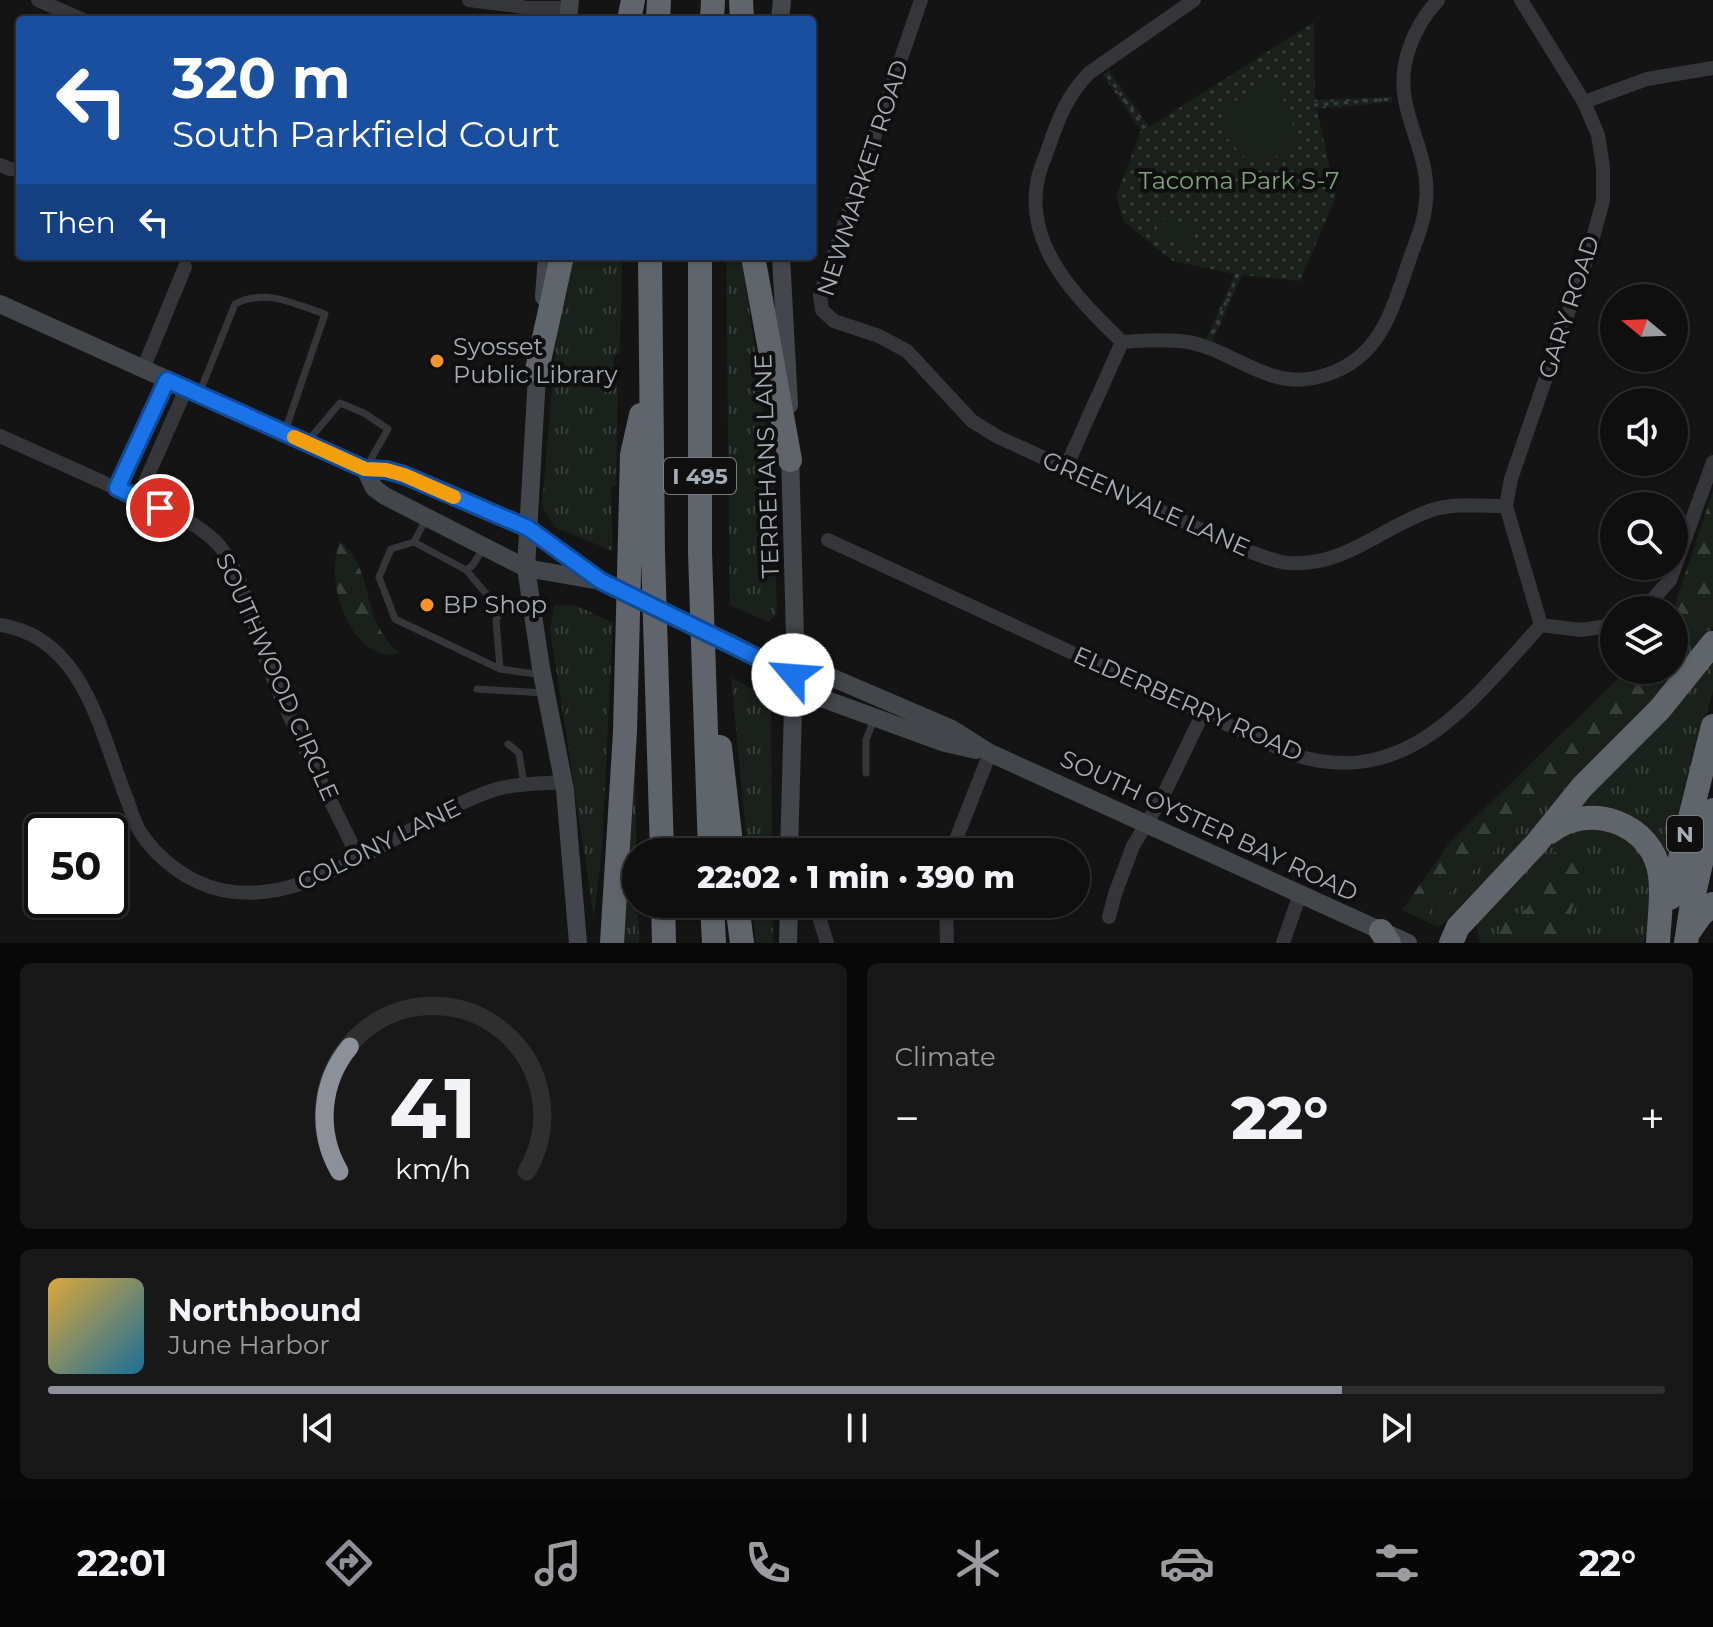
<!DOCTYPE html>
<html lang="en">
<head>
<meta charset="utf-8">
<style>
	:root { --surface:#0f0f10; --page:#181819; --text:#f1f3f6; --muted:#9b9c9f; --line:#2f2f30; --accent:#8c9099 }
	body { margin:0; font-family:Montserrat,sans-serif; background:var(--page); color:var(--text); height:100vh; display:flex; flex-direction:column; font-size:30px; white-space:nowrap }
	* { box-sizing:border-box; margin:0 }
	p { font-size:26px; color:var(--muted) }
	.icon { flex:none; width:44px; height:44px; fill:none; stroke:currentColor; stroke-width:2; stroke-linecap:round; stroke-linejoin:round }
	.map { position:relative; height:943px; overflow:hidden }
	.side { display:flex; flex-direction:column; gap:20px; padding:20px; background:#080809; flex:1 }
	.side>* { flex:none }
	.hud { position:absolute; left:16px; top:16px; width:800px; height:244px; border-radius:8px; box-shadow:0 2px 6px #0004,0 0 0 2px var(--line); background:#1a4fa0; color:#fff; overflow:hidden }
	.needle { width:52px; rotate:289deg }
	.buttons { position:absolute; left:1600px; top:284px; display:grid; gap:16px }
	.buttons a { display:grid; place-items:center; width:88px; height:88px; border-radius:50%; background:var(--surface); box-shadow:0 2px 6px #0004,0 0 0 2px var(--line); font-size:40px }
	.speed { position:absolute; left:24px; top:814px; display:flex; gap:16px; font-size:40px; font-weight:700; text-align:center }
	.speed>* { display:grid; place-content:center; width:104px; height:104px; border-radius:50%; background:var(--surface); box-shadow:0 2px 6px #0004,0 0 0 2px var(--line); line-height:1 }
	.speed .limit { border:4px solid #111; border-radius:12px; background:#fff; color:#111 }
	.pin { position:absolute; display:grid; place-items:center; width:68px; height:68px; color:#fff; margin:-34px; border:4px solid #fff; border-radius:50%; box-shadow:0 2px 8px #0007 }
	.me { position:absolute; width:88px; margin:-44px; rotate:297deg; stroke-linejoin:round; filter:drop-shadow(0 0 6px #0008) }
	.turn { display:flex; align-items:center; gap:28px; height:168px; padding:0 24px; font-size:36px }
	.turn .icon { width:104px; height:104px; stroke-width:2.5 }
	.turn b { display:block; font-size:56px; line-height:68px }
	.then { display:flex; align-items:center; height:76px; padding:0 24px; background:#0003; gap:16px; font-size:30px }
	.big { font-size:60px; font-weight:800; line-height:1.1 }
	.side .widget { flex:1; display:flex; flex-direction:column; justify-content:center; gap:12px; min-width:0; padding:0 28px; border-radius:12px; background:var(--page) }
	.side .dial { align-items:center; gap:0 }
	.dial svg { height:208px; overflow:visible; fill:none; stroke:var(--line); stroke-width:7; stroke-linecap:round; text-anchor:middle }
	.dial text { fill:var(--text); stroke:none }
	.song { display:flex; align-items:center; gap:24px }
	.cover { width:96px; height:96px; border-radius:12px; background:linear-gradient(135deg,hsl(40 70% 55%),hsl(200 70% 35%)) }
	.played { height:8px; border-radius:4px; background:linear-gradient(90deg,var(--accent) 80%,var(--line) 80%) }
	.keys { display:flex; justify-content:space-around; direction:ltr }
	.heat { display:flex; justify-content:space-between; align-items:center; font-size:44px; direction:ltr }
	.side .tiles { flex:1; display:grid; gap:20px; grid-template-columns:1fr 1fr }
	.widget:last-child { grid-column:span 2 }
	.trip { position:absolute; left:622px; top:838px; width:468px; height:80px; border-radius:40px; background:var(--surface); box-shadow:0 2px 6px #0004,0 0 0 2px var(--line); font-weight:800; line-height:80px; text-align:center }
	.dock { display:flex; height:128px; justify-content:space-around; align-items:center; background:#060606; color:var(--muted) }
	.dock .icon { width:56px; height:56px }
	.dock .on { color:var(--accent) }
	.dock b { font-size:36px; color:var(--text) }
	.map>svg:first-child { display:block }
</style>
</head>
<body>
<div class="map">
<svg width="1713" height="943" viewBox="0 0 1713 943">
	<defs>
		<pattern id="grass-tufts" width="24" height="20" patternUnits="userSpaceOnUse" patternTransform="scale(2)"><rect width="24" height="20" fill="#1a201a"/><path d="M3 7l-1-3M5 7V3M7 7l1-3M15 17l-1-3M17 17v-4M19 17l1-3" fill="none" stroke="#383e39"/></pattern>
		<pattern id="forest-firs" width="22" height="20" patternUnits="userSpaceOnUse" patternTransform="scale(2)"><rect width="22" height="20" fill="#1a201a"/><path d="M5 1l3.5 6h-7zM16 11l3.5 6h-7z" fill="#383e39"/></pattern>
		<pattern id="park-dots" width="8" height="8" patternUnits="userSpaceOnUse" patternTransform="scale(2)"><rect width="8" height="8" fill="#1a201a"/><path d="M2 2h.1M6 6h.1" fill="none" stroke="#383e39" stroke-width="1.8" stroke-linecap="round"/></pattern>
	</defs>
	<rect width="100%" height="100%" fill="#141415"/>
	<path fill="url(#grass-tufts)" d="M566,256H622L620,354L613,356L618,394L616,485L611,487L613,551L554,527L542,506L561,282Z
		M726,256H742L773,484L777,613L769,622L730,605Z
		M1713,599V627L1700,647L1646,713L1442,925L1437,927L1421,919L1495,850L1583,760L1628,721L1663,670H1674V655Z
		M554,605L578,606L613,623L602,849L594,918L550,629Z
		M1713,647V691L1668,853L1657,852L1592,811L1575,804Z
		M731,678L771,698L772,852H748Z
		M634,730L639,943H617Z
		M1574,822L1633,838L1650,865L1653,887L1644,943H1480L1476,923L1553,836Z
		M752,904H773V943H756Z"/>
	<path fill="url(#forest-firs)" d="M1713,491V599L1674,655L1673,610Z
		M341,542C376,571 359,620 400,653C352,667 321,576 341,542Z
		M1627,670H1663L1628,721L1583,760L1495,850L1421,919L1402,910L1450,842Z
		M1572,840L1587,852C1587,858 1587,866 1586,872C1581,893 1561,921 1572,943H1502L1498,938L1500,921L1527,909L1550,856Z"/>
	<path fill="url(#park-dots)" d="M1314,22L1315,100L1392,97V102L1317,109L1336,197L1300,281L1242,275L1212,343L1206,339L1235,274L1173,261L1124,222L1116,196L1141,131L1103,75L1109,70L1149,127Z"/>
	<path fill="#1a201a" d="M1270,81L1277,83L1299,141L1273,159L1247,160L1227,138L1220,110Z
		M1159,218L1197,225L1193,247L1155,239Z"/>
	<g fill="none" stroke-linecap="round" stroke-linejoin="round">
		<path stroke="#3b3e41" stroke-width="3" stroke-dasharray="4 6" stroke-linecap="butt" d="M1108,76L1145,129
			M1314,105L1392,99
			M1213,333L1238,274"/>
		<path stroke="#35363a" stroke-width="7" d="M199,394L235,304C266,288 294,304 325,314L285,431
			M307,442L340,403L364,413L388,429L366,468
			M426,519L414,542L391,549L379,577L395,619L500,669L542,675
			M414,542L466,570L472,566L483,549
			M466,570L501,611
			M500,669L496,620L501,611L530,613
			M477,689L544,693
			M508,744L519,753L524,784
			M866,773V740L874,719"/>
		<path stroke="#35363a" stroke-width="14" d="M38,0L83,20
			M469,0L524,7L569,8
			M921,0L820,295L822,310L834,321L879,336L907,351L972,421L998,437L1248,551C1262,556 1275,562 1289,563C1345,567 1383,526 1432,510C1455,503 1482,506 1506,506
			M1521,0L1584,102L1598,135L1603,167V201L1589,252L1511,479L1506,506L1541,625
			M1584,102L1647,79L1713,68
			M0,165L10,169H20
			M1122,342C1144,340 1167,339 1188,342C1232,350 1267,388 1314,378C1377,365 1390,317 1408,264C1415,243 1425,222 1426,200C1430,164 1411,133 1405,100C1398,64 1414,26 1438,0
			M143,369L185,267
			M0,436L187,520C200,529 215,538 224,552C244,579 257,639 271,673C296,736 329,796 358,857
			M1066,467L1122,342C1078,299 1023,246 1038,178C1040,168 1045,158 1048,149C1058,119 1067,96 1089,73L1194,0
			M117,488L167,380
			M138,498L186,389
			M828,540L1289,753C1406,794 1471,701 1541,625L1581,630L1614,625
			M1643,610L1670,580L1713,462
			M0,625C85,637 101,736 128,802C131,811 134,822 139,830C152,852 176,872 198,882C296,928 407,816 497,789C517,783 542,784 563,782
			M951,852L990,753
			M815,904L827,943
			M946,904L947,943
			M1109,917L1115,894L1133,846L1163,796L1203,713
			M1283,943L1300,894"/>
		<path stroke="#43464b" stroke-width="18" d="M568,20L570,0
			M780,20L782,0
			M781,256L789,405
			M544,297L547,256
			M0,304L365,469L386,470L404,475L528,528L601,581
			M538,358L526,568L541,668L565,790L578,943
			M365,469L374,488L385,496L526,568L594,580
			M731,643L793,675L824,699L945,743L976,750
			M793,675L819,672L952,729L990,753L1408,943
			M789,852L795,637L790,451
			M788,943L789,904"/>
		<path stroke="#60656c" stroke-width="24" d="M741,0L742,20
			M629,20L633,0
			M658,20L659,0
			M712,20L713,0
			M650,256L653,554L662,852
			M700,256V552L710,852
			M753,256L790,460
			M537,370L562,256
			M720,747L732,852
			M1550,832C1589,801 1653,823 1660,875C1663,897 1659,921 1658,943
			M1670,898L1713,726
			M663,904L664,943
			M712,904L714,943
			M737,904L742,943
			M1381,931L1389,943
			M1688,933L1700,916L1713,904
			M612,943L625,732L632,455L641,415
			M1451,943L1458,927L1536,844L1582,787L1660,709L1713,643
			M1686,943L1692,903L1713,810"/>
		<path stroke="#43464b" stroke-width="18" d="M601,581L731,643"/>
	</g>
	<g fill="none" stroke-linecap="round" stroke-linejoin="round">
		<defs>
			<path id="route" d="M160,508L117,488L167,380L365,469L386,470L404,475L528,528L601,581L793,675"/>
		</defs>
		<use href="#route" stroke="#114b97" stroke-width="20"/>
		<use href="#route" stroke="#1a73e8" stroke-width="14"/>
		<path stroke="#f59e0b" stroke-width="14" d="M294,437L365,469L386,470L404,475L454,497"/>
	</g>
	<g fill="#f5942c" stroke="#0f0f10" stroke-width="3">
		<circle cx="437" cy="361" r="8"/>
		<circle cx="427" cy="605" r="8"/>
	</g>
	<g text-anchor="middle" stroke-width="8" stroke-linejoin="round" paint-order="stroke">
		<g fill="#0f0f10" stroke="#787e84" stroke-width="2">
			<rect x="664" y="458" width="72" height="36" rx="6"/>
			<rect x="1667" y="816" width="36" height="36" rx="6"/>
		</g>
		<g font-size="22" font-weight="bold" fill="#a5adb6">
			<text x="700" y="484">I 495</text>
			<text x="1685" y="842">N</text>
		</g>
		<g font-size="24" fill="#a5adb6" stroke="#0f0f10">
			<text transform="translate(863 178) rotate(-72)" y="8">NEWMARKET ROAD</text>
			<text transform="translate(1569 307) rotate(-72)" y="8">GARY ROAD</text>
			<text transform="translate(767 466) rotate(-92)" y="8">TERREHANS LANE</text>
			<text transform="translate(1146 504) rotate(24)" y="8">GREENVALE LANE</text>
			<text transform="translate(277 677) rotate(66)" y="8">SOUTHWOOD CIRCLE</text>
			<text transform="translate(1188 704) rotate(24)" y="8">ELDERBERRY ROAD</text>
			<text transform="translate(1209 826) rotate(25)" y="8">SOUTH OYSTER BAY ROAD</text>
			<text transform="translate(379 845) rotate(-26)" y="8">COLONY LANE</text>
		</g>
		<g font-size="24" fill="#7fa27c" stroke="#0f0f10">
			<text x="1239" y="189">Tacoma Park S-7</text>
		</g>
		<g font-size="24" fill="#a5adb6" stroke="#0f0f10" text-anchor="start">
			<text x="453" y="355">Syosset<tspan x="453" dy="28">Public Library</tspan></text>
			<text x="443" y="613">BP Shop</text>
		</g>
	</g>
</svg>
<div class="buttons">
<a><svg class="needle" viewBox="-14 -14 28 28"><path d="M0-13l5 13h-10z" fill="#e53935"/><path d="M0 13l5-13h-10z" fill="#9b9c9f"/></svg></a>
<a><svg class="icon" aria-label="sound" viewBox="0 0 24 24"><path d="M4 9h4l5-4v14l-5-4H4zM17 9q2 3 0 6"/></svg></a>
<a><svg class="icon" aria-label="search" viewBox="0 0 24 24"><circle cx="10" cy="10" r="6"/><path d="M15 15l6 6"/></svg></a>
<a><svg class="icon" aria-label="layers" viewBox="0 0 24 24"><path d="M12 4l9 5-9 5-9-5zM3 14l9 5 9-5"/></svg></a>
</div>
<div class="speed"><div class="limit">50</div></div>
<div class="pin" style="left:160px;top:508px;background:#d93025"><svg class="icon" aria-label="arrive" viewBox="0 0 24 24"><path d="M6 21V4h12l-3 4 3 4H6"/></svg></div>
<svg class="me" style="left:793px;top:675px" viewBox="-20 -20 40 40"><circle r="19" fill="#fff"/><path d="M0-13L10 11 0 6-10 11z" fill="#1a73e8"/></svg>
<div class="trip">22:02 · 1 min · 390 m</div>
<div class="hud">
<div class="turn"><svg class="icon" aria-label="left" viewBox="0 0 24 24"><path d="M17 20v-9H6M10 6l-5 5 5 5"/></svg><div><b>320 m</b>South Parkfield Court</div></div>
<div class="then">Then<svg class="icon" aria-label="left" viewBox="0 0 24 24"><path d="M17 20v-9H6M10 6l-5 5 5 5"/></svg></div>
</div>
</div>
<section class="side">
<div class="tiles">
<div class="widget dial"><svg viewBox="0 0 100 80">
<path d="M14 69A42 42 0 1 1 86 69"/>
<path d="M14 69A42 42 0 0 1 18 21" stroke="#8c9099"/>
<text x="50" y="56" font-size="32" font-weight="700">41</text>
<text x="50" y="72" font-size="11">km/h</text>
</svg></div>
<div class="widget"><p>Climate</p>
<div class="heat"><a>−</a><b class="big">22°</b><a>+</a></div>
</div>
<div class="widget">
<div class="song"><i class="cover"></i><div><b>Northbound</b><p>June Harbor</p></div></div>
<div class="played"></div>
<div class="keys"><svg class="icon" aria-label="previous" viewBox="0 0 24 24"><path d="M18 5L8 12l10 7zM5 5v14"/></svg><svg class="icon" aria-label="pause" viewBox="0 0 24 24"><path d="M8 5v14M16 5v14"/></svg><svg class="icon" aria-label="next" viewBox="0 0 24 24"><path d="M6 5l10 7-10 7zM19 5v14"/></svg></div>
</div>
</div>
</section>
<nav class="dock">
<b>22:01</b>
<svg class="icon on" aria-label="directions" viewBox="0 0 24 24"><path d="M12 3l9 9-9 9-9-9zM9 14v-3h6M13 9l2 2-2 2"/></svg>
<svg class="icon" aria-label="music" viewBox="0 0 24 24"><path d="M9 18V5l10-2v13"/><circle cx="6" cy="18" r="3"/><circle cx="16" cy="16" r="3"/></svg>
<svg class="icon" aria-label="phone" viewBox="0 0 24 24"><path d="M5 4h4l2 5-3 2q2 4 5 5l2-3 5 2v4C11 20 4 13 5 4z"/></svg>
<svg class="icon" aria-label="climate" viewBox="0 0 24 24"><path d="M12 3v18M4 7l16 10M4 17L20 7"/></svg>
<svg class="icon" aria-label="car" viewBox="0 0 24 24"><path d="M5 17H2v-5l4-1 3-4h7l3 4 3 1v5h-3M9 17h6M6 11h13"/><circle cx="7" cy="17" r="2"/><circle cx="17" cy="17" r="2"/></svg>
<svg class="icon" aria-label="filters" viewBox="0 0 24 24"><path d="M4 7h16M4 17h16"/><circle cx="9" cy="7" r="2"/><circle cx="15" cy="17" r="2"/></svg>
<b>22°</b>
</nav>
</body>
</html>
